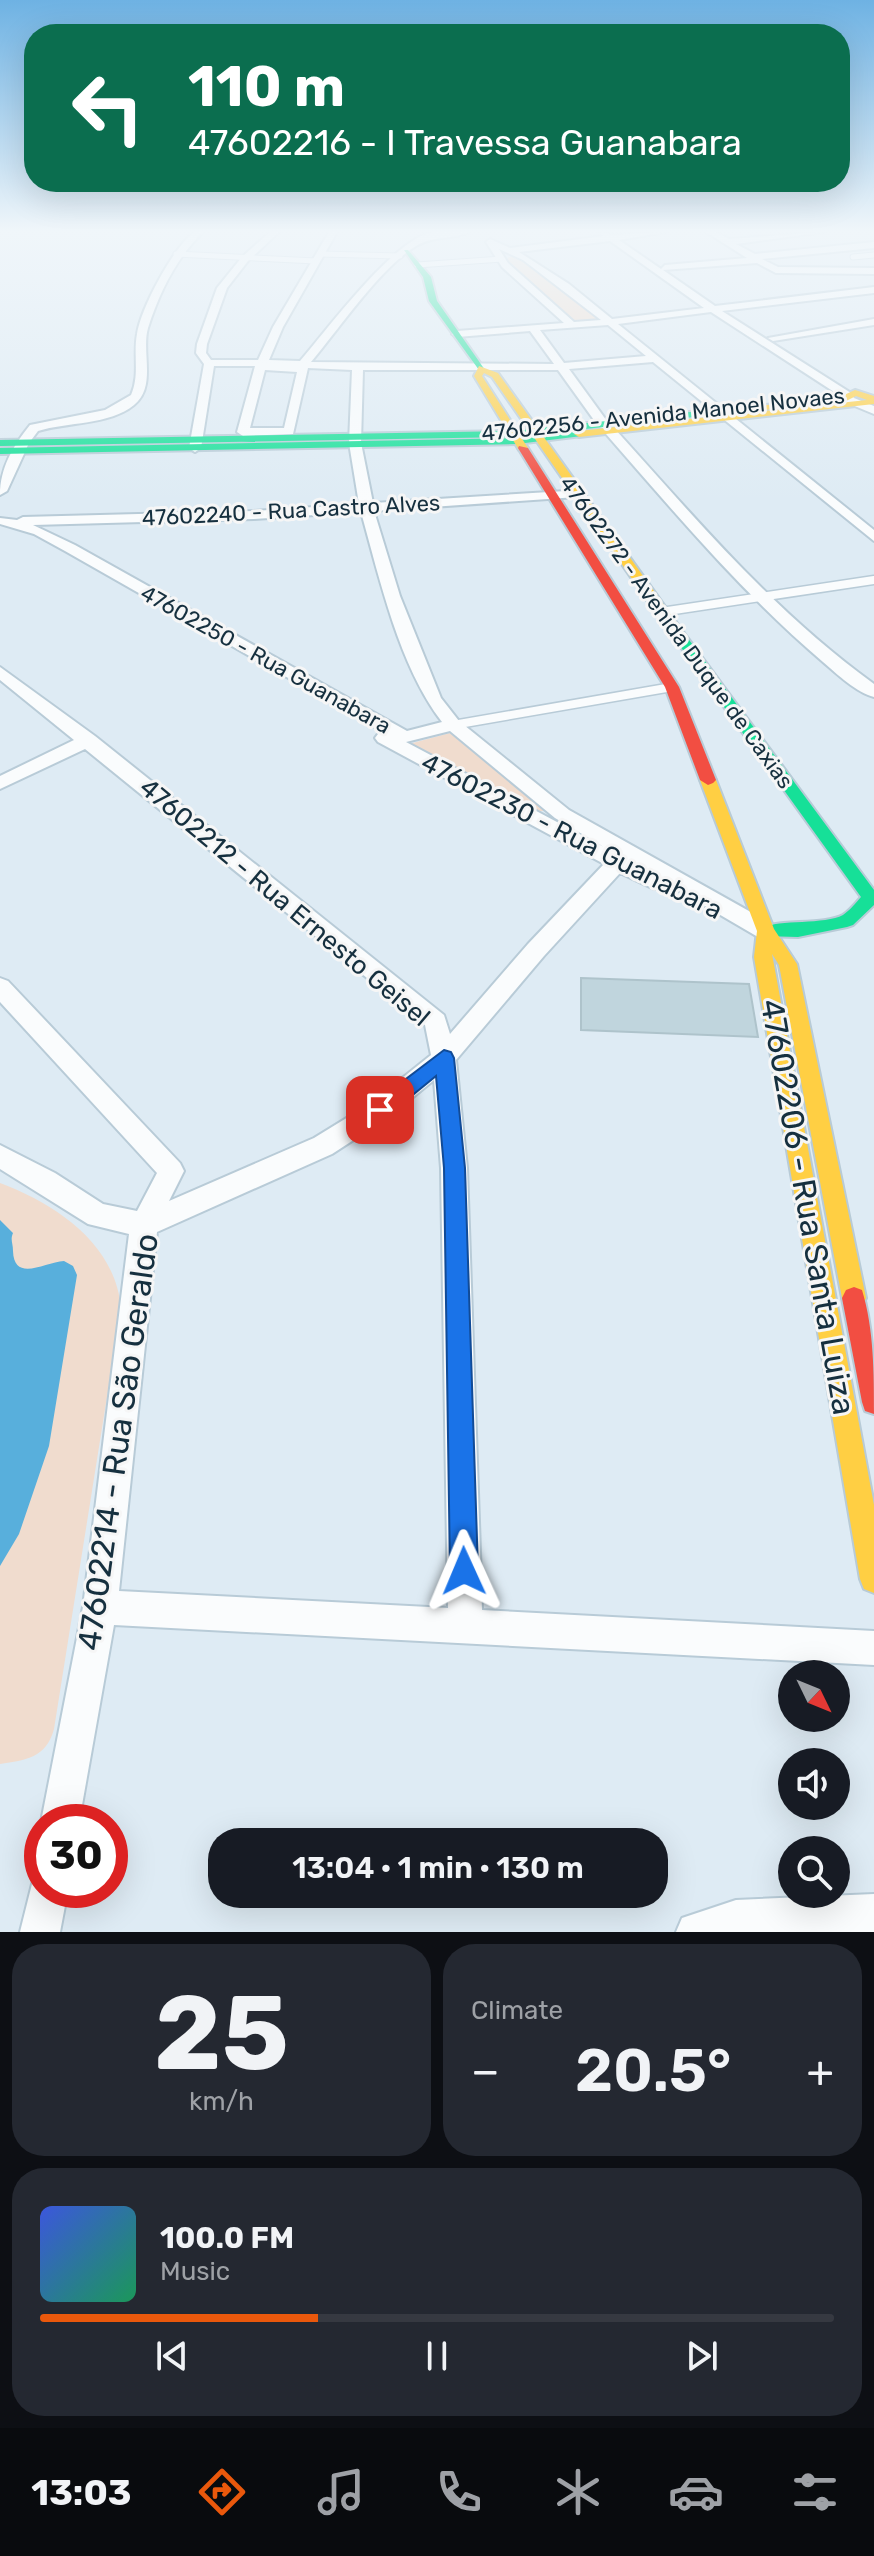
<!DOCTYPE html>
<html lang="en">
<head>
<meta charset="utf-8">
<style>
	:root { --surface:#171b24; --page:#242831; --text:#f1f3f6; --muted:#9ea1a6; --line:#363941; --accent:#ea580c }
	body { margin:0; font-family:Rubik,sans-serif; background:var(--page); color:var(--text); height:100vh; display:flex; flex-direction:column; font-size:30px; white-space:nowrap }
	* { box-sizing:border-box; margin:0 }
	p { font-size:26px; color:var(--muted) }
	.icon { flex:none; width:44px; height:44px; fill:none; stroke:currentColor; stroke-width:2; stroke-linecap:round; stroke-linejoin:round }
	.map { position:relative; height:1932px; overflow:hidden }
	.details { display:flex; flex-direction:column; gap:12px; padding:12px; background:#0d0f14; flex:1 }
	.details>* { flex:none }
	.guide { position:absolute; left:24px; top:24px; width:826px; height:168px; border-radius:32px; box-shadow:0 8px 32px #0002; background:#0b6e4f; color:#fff; overflow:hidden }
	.needle { width:52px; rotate:133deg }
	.tools { position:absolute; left:778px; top:1660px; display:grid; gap:16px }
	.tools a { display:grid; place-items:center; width:72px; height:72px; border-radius:50%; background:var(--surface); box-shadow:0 8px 32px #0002; font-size:40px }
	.speed { position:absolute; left:24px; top:1804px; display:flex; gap:16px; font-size:40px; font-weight:700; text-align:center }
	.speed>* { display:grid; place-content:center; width:104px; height:104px; border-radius:50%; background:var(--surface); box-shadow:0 8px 32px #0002; line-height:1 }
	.speed .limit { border:12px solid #d22; background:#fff; color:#111 }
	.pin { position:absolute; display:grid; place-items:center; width:68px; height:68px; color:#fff; margin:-34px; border-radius:16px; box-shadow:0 4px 12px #0006 }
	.me { position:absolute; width:88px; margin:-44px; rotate:359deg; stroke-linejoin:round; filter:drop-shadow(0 0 6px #0008) }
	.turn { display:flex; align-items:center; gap:28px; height:168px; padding:0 32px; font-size:36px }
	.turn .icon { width:104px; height:104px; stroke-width:2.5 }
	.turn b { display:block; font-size:56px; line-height:68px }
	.big { font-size:60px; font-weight:600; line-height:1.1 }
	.details .tile { flex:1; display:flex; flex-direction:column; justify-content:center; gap:12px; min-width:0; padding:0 28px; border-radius:32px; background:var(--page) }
	.details .dial { align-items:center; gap:0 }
	.dial b { font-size:104px; line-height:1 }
	.song { display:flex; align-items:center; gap:24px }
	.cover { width:96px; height:96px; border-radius:12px; background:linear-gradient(135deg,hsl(230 70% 55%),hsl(150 70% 35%)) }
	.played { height:8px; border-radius:4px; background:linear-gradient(90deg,var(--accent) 35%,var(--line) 35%) }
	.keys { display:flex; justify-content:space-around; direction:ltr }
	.heat { display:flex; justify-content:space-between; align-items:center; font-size:44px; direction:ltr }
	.details .tiles { flex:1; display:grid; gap:12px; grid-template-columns:1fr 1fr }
	.tile:last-child { grid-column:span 2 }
	.trip { position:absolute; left:208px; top:1828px; width:460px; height:80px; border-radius:32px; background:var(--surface); box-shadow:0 8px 32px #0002; font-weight:600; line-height:80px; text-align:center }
	.dock { display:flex; height:128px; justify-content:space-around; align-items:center; background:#090b0e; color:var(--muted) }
	.dock .icon { width:56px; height:56px }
	.dock .on { color:var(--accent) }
	.dock b { font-size:36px; color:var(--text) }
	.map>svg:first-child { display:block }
</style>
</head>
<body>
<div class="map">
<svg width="874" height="1932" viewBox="0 0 874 1932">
	<rect width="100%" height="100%" fill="#deebf4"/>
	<path fill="#f0dcce" d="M516,255L523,258L602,319L574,322L511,264L507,258Z
		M450,733L546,811H537L409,744Z
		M0,1183C56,1204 116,1244 121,1309L54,1729C46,1758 26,1760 0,1764Z"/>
	<path fill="#58afdc" d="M0,1220L13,1233C10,1240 13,1243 13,1251C14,1283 45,1262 64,1261L73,1266L77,1275L49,1446L19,1534L0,1566Z"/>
	<path fill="#c0d5dd" stroke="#aec3cb" stroke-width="2" d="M581,978L749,984L758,1037L581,1030Z"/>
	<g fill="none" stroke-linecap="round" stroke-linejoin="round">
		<defs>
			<path id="lane-far1" d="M176,254L316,261
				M320,254L400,256
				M853,257L874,255
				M417,265L502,259"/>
			<path id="lane" d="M661,612L874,580
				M453,725L672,687"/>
			<path id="street" d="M194,232H203C177,257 159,293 148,328C141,352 157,386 134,405C110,425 67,422 38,431L29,443L7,491L0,495C0,468 13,446 30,425L105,410L131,395C140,375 133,355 137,334C141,308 173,248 194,232Z
				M270,232H279L248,261L227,288L207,344L206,353L211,360H258L273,327L329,232H337L283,327L269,360L300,361C327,330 393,240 432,232C443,230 458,232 469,232C453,240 435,235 416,246C380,268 339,329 311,362L554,364L530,331L457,337L452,334L457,331L564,323L502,267L486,242L490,239L510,248L604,236L599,232L613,235L666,232L619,240L661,269L665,265L747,258L706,232H716L729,239L824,232L736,244L755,254L874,242V248L762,259L778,267L874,268V274L776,273L757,263L663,270L715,306L874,287V293L722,311L851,393L854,398L874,406V414L845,402L842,397L711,312L618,324L874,530V541L653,362L569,369L609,424L603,428L599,427L558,370H363L361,443L373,503L582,490L584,493L577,497L374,511L400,596L441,698L459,721L569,810L774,925L777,931L774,937H758L664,882L661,887L654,889L620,873L544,956L456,1060L467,1168L482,1610L874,1631V1665L114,1625L79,1822H42V1824L41,1822L83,1607L129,1234L88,1224L0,1169V1145L55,1173L103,1204L137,1211L157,1173L0,1002V978L8,981L180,1163L184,1171L169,1201L314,1138L371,1103L431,1055L425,1025L85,749L0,789V776L74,740L0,680V667L95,736L444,1015L450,1034L528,944L604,864L378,742L375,738L378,734L385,733L65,551L34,534L0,524V518L17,520L23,517L254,511L359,504L349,443L352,370L308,368L293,434L243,436L237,432L255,366H214L201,448L195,452L189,448L204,364L196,353L197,344L217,288L242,257ZM610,241L704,308L612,319L569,284L519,252ZM499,249L523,260L601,320L574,322L508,263ZM608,325L646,356L564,363L540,330ZM265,370L297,372L284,428H250ZM361,512C380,580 399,666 442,722L407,731L75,545L33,525L254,519ZM450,731L555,818L604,847L406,742ZM434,1080L441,1168L448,1608L119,1591L157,1232L332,1154L389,1117Z
				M874,319V325L773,341L768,338Z
				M606,428H614C696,519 774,612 874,684V697C857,693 837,674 823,662C743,594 675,513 606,434Z
				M42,1873V1890H68L60,1932H20L34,1876Z
				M874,1894V1932H676L682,1918L736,1900Z"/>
			<path id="fast" d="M404,250H408L431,277L437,301L485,370H479L429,301L423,277Z
				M718,409L723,412L721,414L513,437L0,446V440L513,431Z
				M579,431L584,434L582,436L517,444L0,454V448L517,438Z
				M676,628L681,629L874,890V905L853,925L847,927L798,937L760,936L757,931C767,918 823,926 843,915C849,911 856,903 861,897L670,632Z"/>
			<path id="slow" d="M479,366L498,373L681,629V635H671L492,377L484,373L482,376L528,448L519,450L474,376Z
				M855,390L874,396V404L579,437L574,434L579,431L867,400L856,396L846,401L718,415L713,412L844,395Z
				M708,775L716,780L774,929L797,964L866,1298L862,1306L854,1309L846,1306L842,1298L779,965L772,954L874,1505V1593L864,1589L860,1579L754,957L757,931L700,780Z"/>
			<path id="jam" d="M519,446L528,448L679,687L716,780L713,783L708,785L700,780L665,687L518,448Z
				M854,1287L862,1290C874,1329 874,1374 874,1414L865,1411L862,1402L842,1298L846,1290Z"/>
		</defs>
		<use href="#lane-far1" stroke="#b8cbd7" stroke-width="7"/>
		<use href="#lane" stroke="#b8cbd7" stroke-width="11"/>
		<use href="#street" stroke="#b8cbd7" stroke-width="4"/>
		<use href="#fast" stroke="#b8cbd7" stroke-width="4"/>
		<use href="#slow" stroke="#b8cbd7" stroke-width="4"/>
		<use href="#jam" stroke="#b8cbd7" stroke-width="4"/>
		<use href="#lane-far1" stroke="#fafcfd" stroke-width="5"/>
		<use href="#lane" stroke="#fafcfd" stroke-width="8"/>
		<use href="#street" fill="#fafcfd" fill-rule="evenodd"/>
		<use href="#fast" fill="#16e098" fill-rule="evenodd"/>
		<use href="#slow" fill="#ffcf43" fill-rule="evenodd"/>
		<use href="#jam" fill="#f24e42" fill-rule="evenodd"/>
	</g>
	<linearGradient id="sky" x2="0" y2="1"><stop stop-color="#6eb2e3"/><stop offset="0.46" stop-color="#f0f6fa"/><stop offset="1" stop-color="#f0f6fa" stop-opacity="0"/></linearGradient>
	<rect width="874" height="502" fill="url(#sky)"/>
	<path fill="#1a73e8" stroke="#114b97" stroke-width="2" d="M444,1050L451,1052L454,1058L465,1168L478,1571L474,1581L464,1585L454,1581L450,1571L444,1168L436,1076L387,1116L380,1119L373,1116L370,1110L373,1104Z"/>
	<g text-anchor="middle" stroke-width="6" stroke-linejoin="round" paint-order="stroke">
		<g font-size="22" fill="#16303f" stroke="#f6f6f6">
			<text transform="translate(663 414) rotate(-6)" y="8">47602256 - Avenida Manoel Novaes</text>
			<text transform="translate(291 510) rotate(-3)" y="8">47602240 - Rua Castro Alves</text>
			<text transform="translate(677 632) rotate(54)" y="8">47602272 - Avenida Duque de Caxias</text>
			<text transform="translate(266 659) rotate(29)" y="8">47602250 - Rua Guanabara</text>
		</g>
		<g font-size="26" fill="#16303f" stroke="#f6f6f6">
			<text transform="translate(572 836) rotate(27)" y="9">47602230 - Rua Guanabara</text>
			<text transform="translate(285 902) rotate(40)" y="9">47602212 - Rua Ernesto Geisel</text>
		</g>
		<g font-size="32" fill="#16303f" stroke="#f6f6f6">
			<text transform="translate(808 1207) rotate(80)" y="11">47602206 - Rua Santa Luiza</text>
			<text transform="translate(118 1442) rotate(-82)" y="11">47602214 - Rua São Geraldo</text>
		</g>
	</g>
</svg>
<div class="tools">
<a><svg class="needle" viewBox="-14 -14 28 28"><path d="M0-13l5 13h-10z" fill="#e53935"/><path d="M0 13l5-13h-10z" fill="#9ea1a6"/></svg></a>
<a><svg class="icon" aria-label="sound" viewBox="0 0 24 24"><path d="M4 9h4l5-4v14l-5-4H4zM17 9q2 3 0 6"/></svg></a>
<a><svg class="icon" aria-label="search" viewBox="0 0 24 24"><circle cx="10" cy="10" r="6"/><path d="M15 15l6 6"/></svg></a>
</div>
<div class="speed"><div class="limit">30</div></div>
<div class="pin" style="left:380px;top:1110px;background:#d93025"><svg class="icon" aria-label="arrive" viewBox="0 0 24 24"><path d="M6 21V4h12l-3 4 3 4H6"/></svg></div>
<svg class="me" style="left:464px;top:1571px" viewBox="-20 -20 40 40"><path d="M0-17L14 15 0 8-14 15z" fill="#1a73e8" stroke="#fff" stroke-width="4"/></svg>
<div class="trip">13:04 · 1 min · 130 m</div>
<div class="guide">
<div class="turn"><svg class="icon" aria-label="left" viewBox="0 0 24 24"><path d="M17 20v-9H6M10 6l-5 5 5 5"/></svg><div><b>110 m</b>47602216 - I Travessa Guanabara</div></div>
</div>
</div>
<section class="details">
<div class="tiles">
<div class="tile dial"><b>25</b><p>km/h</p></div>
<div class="tile"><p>Climate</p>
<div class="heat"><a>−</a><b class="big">20.5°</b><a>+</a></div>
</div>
<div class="tile">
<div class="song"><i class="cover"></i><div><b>100.0 FM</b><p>Music</p></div></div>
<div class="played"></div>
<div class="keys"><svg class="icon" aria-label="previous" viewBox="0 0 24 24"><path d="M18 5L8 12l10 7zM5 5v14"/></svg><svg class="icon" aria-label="pause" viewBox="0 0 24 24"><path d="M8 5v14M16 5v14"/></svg><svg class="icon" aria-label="next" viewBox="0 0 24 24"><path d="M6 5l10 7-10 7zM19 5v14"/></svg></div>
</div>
</div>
</section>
<nav class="dock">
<b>13:03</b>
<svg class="icon on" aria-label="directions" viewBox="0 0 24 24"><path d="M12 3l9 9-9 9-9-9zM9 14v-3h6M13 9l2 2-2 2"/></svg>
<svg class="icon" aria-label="music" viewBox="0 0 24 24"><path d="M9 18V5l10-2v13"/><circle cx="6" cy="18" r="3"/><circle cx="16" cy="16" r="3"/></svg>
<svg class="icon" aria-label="phone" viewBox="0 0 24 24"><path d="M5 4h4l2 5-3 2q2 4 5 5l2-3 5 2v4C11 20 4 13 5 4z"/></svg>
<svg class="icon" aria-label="climate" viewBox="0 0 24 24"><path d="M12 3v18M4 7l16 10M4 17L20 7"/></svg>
<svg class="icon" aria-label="car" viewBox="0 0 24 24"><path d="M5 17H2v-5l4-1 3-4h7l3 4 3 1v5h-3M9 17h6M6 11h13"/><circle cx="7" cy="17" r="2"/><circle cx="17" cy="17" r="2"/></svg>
<svg class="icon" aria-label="filters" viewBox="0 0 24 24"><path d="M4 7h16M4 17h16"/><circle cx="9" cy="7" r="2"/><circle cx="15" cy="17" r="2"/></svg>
</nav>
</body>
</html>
